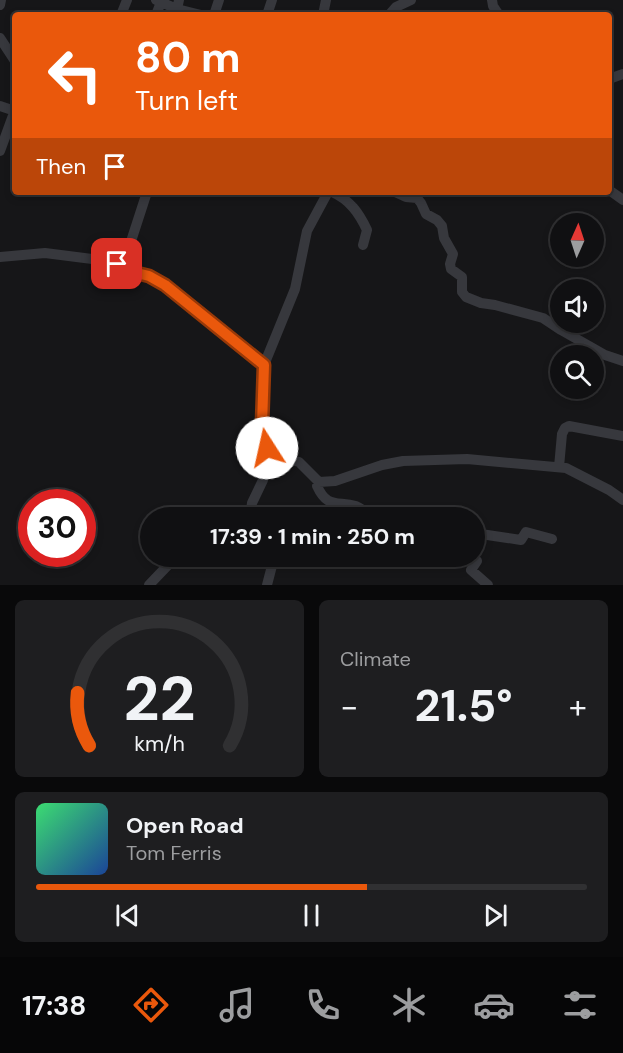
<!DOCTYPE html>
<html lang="en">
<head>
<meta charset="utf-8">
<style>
	:root { --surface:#101012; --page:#1e1e20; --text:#f1f3f6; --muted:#9c9d9f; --line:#303032; --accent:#ea580c }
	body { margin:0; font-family:"DM Sans",sans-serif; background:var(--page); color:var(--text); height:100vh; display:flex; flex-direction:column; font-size:22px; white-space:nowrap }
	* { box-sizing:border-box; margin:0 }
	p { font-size:20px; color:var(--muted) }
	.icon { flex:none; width:33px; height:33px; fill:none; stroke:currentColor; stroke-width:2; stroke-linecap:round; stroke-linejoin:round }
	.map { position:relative; height:585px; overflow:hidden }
	.drawer { display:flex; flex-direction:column; gap:15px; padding:15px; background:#09090a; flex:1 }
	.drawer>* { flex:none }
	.hud { position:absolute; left:12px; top:12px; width:600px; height:183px; border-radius:6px; box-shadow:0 3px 9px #0003,0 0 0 2px var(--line); background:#ea580c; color:#fff; overflow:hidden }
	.needle { width:39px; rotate:3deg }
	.fabs { position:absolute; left:550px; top:213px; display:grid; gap:12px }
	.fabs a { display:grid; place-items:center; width:54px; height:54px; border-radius:50%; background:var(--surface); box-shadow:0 3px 9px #0003,0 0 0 2px var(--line); font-size:30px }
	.speed { position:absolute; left:18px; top:489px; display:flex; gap:12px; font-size:30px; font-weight:700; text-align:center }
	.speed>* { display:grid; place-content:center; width:78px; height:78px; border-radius:50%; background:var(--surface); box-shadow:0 3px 9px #0003,0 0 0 2px var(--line); line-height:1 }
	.speed .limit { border:9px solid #d22; background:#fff; color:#111 }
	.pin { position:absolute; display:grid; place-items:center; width:51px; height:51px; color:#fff; margin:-26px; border-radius:12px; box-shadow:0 3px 9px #0006 }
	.me { position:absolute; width:66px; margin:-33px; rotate:350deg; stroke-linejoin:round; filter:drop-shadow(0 0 4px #0008) }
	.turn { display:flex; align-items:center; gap:21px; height:126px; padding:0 24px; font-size:27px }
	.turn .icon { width:78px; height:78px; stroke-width:2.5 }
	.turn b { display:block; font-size:42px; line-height:51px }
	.then { display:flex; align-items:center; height:57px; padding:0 24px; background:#0003; gap:12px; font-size:22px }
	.big { font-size:45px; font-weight:700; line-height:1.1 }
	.drawer .tile { flex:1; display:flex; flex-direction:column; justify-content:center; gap:9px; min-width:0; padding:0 21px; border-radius:9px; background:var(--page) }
	.drawer .dial { align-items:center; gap:0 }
	.dial svg { height:156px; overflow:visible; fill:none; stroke:var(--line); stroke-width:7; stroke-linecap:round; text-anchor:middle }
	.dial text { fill:var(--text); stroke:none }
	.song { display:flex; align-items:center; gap:18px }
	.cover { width:72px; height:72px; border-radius:9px; background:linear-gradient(135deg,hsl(140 70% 55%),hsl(220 70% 35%)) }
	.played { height:6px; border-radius:3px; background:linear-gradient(90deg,var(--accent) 60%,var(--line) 60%) }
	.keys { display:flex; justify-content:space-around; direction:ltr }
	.heat { display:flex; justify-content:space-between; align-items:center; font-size:33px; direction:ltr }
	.drawer .tiles { flex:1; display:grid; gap:15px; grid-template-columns:1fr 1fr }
	.tile:last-child { grid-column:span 2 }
	.trip { position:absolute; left:140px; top:507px; width:345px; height:60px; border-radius:30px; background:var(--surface); box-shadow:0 3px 9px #0003,0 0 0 2px var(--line); font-weight:700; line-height:60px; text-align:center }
	.dock { display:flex; height:96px; justify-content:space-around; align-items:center; background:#060607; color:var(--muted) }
	.dock .icon { width:42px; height:42px }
	.dock .on { color:var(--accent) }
	.dock b { font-size:27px; color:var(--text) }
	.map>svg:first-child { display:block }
</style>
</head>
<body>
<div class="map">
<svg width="623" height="585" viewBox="0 0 623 585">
	<rect width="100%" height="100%" fill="#161618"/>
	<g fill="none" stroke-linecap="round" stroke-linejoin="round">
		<path stroke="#37383d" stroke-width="10" d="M156,0L177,9
			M179,0L177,9L201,15
			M492,0L493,6L499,15
			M0,5L1,0
			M121,15L127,0
			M156,15L161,2
			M214,15L219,0
			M267,15L272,0
			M323,15L326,0
			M389,15L396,7L411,0
			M0,38L15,61
			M609,79L623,74
			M0,106L15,111
			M0,151L15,110
			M609,190L623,200
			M328,192L307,231L295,289L264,365L262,425L268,450L284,458L299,462L319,482L335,481L382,465L403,461L467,459L566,468L609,490L623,500
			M332,192C350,200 359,213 367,230L363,245
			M395,192L406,197L417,198L421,203L426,214L437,220L442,226L444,238L453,254L450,264L451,269L462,277V292L466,297L481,303L495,305L543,318L561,330L605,355L623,361
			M0,257L45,253L108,261L123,266L137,273L149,276L165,285L264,365
			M123,266L147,192
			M559,467L562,434L565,428L569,426L623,436
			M317,486C327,508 336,501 356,506C363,509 368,515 376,518
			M250,518L252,503L263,480L265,470L268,450
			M474,533L521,540L526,532L552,539
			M477,561L471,570L488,585
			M149,585L170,563L180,556
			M267,585L274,558L272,556"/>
	</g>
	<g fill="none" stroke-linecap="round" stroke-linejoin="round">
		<defs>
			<path id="route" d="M117,264L137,273L149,276L165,285L264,365L262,425L267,448"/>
		</defs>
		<use href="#route" stroke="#983908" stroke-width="15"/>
		<use href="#route" stroke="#ea580c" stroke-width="10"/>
	</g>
</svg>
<div class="fabs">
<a><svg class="needle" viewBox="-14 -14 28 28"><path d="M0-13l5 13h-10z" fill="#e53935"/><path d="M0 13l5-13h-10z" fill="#9c9d9f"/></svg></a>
<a><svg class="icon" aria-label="sound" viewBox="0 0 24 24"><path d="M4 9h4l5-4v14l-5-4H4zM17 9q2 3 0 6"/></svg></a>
<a><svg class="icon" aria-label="search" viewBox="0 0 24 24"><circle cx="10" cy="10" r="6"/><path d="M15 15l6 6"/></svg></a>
</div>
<div class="speed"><div class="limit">30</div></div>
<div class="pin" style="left:117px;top:264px;background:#d93025"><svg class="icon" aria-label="arrive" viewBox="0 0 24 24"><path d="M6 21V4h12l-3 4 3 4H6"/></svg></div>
<svg class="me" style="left:267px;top:448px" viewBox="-20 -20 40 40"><circle r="19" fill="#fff"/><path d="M0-13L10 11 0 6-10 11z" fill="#ea580c"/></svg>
<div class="trip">17:39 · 1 min · 250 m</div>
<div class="hud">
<div class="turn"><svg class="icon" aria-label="left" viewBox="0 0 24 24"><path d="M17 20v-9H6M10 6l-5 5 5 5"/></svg><div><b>80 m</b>Turn left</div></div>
<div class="then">Then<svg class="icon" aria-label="arrive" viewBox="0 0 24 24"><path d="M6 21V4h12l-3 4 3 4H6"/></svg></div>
</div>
</div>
<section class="drawer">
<div class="tiles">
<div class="tile dial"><svg viewBox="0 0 100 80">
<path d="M14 69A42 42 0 1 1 86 69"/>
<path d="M14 69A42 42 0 0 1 8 42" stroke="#ea580c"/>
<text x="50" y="56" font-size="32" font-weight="700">22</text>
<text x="50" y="72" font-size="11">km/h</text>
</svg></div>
<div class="tile"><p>Climate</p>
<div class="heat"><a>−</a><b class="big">21.5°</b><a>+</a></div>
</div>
<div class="tile">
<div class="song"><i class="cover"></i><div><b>Open Road</b><p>Tom Ferris</p></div></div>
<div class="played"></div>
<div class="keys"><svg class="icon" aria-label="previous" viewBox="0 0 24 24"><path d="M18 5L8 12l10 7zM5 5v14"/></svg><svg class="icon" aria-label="pause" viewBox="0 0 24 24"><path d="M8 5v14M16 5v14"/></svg><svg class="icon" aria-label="next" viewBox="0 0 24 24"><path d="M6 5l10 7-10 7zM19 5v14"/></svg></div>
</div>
</div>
</section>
<nav class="dock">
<b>17:38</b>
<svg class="icon on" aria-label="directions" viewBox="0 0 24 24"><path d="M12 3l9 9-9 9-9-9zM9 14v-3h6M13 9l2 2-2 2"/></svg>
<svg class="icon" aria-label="music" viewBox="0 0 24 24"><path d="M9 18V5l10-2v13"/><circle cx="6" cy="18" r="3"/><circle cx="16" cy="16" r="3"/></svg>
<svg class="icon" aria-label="phone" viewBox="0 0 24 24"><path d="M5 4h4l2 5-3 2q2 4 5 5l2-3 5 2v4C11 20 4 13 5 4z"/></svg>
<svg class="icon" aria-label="climate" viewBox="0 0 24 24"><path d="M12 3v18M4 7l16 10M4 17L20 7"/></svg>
<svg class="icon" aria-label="car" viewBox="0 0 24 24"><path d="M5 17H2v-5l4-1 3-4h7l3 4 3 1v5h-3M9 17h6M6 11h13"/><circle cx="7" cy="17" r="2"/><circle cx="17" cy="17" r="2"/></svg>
<svg class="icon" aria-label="filters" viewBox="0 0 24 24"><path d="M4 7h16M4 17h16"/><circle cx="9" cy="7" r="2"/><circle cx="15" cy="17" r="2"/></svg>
</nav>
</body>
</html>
